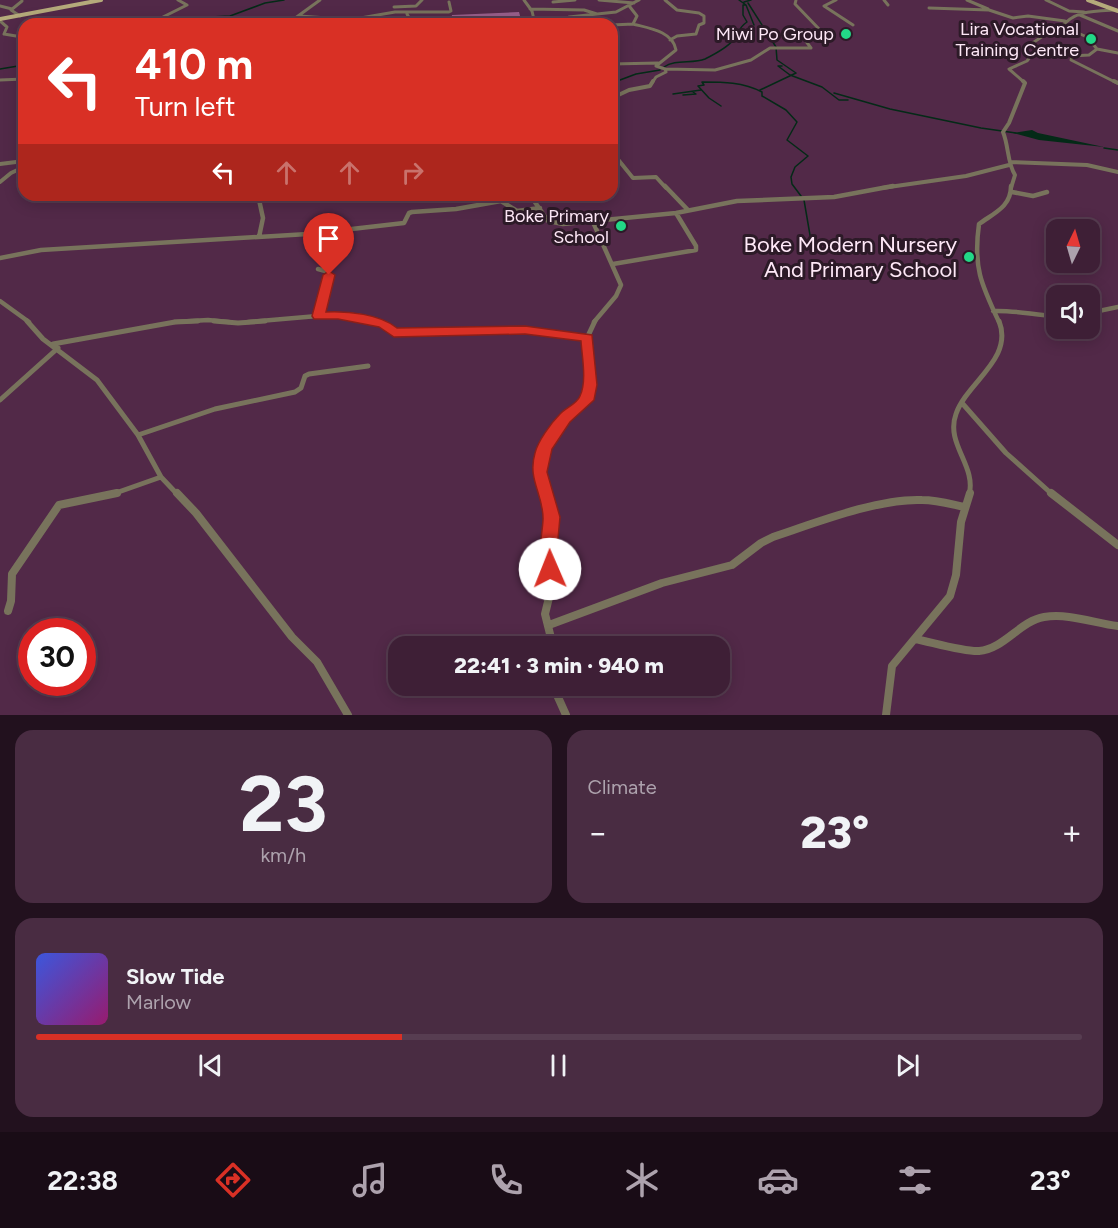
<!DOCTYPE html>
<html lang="en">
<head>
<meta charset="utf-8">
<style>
	:root { --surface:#3e1f36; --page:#492c42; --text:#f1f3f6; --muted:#ada2ad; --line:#573d51; --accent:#d93025 }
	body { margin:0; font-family:Figtree,sans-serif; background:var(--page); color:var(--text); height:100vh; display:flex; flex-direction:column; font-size:22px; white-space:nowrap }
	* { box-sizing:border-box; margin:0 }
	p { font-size:20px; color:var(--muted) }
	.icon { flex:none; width:33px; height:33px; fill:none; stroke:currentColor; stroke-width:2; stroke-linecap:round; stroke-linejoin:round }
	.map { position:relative; height:715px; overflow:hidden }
	.sheet { display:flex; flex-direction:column; gap:15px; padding:15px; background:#22111e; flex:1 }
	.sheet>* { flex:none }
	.top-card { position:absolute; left:18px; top:18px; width:600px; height:183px; border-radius:18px; box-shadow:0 3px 15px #0003,0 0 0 2px var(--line); background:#d93025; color:#fff; overflow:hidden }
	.needle { width:39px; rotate:5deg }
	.fabs { position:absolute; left:1046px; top:219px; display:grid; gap:12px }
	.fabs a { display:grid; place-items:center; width:54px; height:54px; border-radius:12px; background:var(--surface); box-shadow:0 3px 15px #0003,0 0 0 2px var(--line); font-size:30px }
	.speed { position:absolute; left:18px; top:618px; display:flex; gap:12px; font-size:30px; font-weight:700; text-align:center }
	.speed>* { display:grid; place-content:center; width:78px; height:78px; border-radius:50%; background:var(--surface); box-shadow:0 3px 15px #0003,0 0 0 2px var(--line); line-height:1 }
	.speed .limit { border:9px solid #d22; background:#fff; color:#111 }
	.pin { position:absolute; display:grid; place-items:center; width:51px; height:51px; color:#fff; margin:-62px -26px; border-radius:50% 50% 50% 0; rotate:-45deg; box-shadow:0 0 6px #0007 }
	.pin .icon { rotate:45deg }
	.me { position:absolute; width:66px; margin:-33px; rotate:359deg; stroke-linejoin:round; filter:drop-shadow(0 0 4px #0008) }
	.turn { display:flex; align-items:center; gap:21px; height:126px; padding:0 18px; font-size:27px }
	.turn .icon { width:78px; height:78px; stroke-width:2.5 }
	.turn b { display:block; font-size:42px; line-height:51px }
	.lanes { display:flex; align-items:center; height:57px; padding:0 18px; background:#0003; justify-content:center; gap:30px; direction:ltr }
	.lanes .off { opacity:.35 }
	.big { font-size:45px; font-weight:800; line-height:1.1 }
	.sheet .tile { flex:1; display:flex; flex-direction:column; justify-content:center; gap:9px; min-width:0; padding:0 21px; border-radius:18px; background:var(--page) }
	.sheet .dial { align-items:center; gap:0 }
	.dial b { font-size:78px; line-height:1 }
	.song { display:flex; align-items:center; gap:18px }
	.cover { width:72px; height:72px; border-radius:9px; background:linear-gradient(135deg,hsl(230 70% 55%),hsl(320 70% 35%)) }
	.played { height:6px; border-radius:3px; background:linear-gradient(90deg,var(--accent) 35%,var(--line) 35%) }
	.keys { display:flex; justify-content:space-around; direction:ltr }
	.heat { display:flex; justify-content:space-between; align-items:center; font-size:33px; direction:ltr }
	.sheet .tiles { flex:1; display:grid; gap:15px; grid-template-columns:1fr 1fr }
	.tile:last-child { grid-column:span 2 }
	.trip { position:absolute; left:388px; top:636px; width:342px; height:60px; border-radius:18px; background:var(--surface); box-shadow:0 3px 15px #0003,0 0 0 2px var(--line); font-weight:800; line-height:60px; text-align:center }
	.tabs { display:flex; height:96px; justify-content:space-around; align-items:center; background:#190c16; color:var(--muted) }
	.tabs .icon { width:42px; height:42px }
	.tabs .current { color:var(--accent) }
	.tabs b { font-size:27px; color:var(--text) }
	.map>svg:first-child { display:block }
</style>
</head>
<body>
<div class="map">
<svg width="1118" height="715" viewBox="0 0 1118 715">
	<rect width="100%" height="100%" fill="#522948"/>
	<path fill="#99608b" d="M519,12L522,23L503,24L500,20L451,21L452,15Z"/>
	<path fill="#042a17" d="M1032,130L1038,133L1104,147L1039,140L1013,133Z"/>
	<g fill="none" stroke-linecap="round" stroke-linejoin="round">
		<path stroke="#042a17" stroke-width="1.5" d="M739,0L746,5L754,25
			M744,2L751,0
			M748,3L776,47L777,60L796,73L760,90
			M189,24L211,17L230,16L265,3L284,0
			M782,66H778L790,75L822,87L839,100H848
			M664,67C675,59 693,64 705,59C713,55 728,47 733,40C739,33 738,28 747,22L743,15V5H746
			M0,69L24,65
			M612,83L636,74L660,70
			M834,93L890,109L981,128L1016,133
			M673,94L701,90
			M683,95L696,94L693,92
			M721,106L709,98L698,86L704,85L702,82C723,82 743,82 762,92V96L786,110L797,122L787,140L808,156L795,167L791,177L792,184L804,200L811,241L801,251
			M1104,148L1118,150"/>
		<path stroke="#78735c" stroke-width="3" d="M524,0L532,11L535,24
			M599,0L634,3
			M665,0L677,10L699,13L704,16V23L699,25L696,34L677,36L670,40
			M796,0L795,4L821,31L810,33L805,40L811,48
			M836,0L824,6L853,25
			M884,0L888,5
			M967,0L988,9
			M1046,0L1069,11L1084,12
			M553,2L575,0
			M0,6L12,9
			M394,7L416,6L422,0
			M630,7L637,16L633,24C648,28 673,31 676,50L656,66L665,69L666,72L656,77L652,83
			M929,8L989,10L1013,18L1028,16L1065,21
			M530,9L584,10L597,14
			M407,14L412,23L410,24
			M1080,15L1118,31
			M20,16L11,10L22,1
			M299,16L342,19L360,24
			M163,17L187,5L178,0
			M349,20L395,12H449L451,11L449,2
			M0,21L7,27L4,34L22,37
			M246,24H271
			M287,24L320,0
			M567,24L569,17L616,12L639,0
			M612,25L633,24
			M1062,26L1087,37L1097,49L1089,55L1072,56L1071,60L1117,83
			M1097,49L1118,53
			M612,64L658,63
			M665,69L715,70L751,60L770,48H811
			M0,80L24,79
			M1025,83L1009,69L1027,61L1030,57L1026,48L1028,46L1049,32L1060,29C1073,10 1095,11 1116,10"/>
		<path stroke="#78735c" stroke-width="4" d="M1114,81L1118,83
			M612,98L629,90L650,86L653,81
			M612,152L633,178L656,177L666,188
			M1010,162L1087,165L1118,172
			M0,164L24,161
			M0,182L11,173L24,167
			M882,188L966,176L1009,165
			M1011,188L1015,175C1007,162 1009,147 1003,132L1009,123L1025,83L1023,81"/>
		<path stroke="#78735c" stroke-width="4.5" d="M665,186L688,210
			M1012,192L1033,196L1047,192
			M258,195L263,218L259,237
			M530,195L548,221L563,224L676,213L737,201L834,197L893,186
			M593,222L621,285L616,296L594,322
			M0,258L41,250L308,234L404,223L409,213L412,212L456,209L501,201L517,211L540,208
			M613,264L696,250V246L676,213
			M318,269L329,272L319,316
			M0,301L29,322
			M993,311C1015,310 1034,315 1056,316
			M1089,313L1118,307
			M174,322L208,320L229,322
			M248,322L329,315L377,322
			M999,322C981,284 973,267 979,224C994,213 1011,207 1011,186"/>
		<path stroke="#78735c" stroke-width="5" d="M27,321L43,339L97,380L138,435L161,477L178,495
			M214,321L238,323L265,321
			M367,321L383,323L394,333L525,330L587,338L595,321
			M53,344L175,322L198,321
			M0,400L58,348
			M962,403L1006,453L1053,495
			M138,435L215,409L295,392L301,388L305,376L309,374L368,366
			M110,495L161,477
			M545,495L539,472L543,451L565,418L587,400L590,385L587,338
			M969,495C977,466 945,444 956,414C967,382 1014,359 999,321"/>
		<path stroke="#78735c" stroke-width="8" d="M177,493L196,513L292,637L317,662L348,715
			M545,493L551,517L549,561L553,581L545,614L553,646
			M1051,493L1118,545
			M8,611L11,601L12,574L59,505L117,493
			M549,625L662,583L732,565L761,543L773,537C815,523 879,498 922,500C937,500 950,504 964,507
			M915,639C931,642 964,652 979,651C1004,649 1020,621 1044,617C1069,613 1094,623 1118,626
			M553,686L566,715
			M886,715L892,666L950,596L956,575L961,522L970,493"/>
		<path stroke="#b5aa7b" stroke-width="4" d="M1088,0L1118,11
			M0,19L101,0"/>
	</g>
	<path fill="#d93025" stroke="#8d1f18" stroke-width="1.5" d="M329,271L335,275L326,312C348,311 380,314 397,328L525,326L592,335L597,385L594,400L570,422L552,449L547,472L560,517L557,550L559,569L557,574L550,577L544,574C536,557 542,538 543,520C544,495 527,480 535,453C538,441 551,423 560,414C565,408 577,404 580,396C587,381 582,357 581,341L525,334L394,337L379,327L338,319H314L312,316L323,275Z"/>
	<g fill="#22d887" stroke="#2c1a27" stroke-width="2">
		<circle cx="846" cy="34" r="6"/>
		<circle cx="1091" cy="39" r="6"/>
		<circle cx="621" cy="226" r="6"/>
		<circle cx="969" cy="257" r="6"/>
	</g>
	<g text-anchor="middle" stroke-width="6" stroke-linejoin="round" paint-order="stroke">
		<g font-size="18" fill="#fee8f7" stroke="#2c1a27" text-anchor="end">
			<text x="1079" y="35">Lira Vocational<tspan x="1079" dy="21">Training Centre</tspan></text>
			<text x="834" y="40">Miwi Po Group</text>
			<text x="609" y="222">Boke Primary<tspan x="609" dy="21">School</tspan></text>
		</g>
		<g font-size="22" fill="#fee8f7" stroke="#2c1a27" text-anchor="end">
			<text x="957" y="252">Boke Modern Nursery<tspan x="957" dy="25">And Primary School</tspan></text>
		</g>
	</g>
</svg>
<div class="fabs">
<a><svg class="needle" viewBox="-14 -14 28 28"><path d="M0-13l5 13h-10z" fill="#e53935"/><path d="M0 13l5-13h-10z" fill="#ada2ad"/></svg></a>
<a><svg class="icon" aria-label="sound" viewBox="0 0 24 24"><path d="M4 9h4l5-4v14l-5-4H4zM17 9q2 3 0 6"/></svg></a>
</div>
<div class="speed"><div class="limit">30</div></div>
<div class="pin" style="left:329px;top:275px;background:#d93025"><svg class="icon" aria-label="arrive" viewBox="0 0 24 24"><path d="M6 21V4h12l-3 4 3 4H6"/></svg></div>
<svg class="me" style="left:550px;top:569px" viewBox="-20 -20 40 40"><circle r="19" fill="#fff"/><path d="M0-13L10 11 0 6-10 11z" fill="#d93025"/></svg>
<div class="trip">22:41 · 3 min · 940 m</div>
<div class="top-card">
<div class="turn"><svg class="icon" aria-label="left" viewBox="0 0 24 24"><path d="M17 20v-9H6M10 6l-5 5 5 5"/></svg><div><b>410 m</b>Turn left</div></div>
<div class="lanes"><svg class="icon" aria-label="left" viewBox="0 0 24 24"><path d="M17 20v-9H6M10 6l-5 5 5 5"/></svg><svg class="icon off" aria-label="ahead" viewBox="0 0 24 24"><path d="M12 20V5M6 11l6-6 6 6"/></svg><svg class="icon off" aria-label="ahead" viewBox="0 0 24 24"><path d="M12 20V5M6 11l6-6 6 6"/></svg><svg class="icon off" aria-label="right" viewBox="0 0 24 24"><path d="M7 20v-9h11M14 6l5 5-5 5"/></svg></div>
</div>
</div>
<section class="sheet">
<div class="tiles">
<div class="tile dial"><b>23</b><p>km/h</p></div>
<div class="tile"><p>Climate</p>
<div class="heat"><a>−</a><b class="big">23°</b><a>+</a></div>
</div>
<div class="tile">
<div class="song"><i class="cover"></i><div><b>Slow Tide</b><p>Marlow</p></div></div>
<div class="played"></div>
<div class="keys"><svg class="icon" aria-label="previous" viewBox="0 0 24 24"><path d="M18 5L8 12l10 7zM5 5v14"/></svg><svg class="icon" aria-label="pause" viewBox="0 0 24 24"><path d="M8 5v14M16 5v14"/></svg><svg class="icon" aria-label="next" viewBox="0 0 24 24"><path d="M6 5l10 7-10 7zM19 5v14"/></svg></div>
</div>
</div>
</section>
<nav class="tabs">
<b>22:38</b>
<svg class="icon current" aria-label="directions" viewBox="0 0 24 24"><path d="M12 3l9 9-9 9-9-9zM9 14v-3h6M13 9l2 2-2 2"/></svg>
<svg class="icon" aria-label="music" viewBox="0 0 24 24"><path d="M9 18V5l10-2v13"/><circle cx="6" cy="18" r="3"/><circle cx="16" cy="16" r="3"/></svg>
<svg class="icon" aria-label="phone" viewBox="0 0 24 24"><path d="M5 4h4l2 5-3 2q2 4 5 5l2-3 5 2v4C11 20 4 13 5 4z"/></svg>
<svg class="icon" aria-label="climate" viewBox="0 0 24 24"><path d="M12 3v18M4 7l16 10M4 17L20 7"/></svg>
<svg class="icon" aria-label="car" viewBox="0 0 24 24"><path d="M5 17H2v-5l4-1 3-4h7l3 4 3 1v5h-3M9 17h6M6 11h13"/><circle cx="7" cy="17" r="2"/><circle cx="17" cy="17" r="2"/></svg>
<svg class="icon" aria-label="filters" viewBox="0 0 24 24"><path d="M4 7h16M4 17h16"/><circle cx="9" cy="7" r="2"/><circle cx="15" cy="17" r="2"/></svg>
<b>23°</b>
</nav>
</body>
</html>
